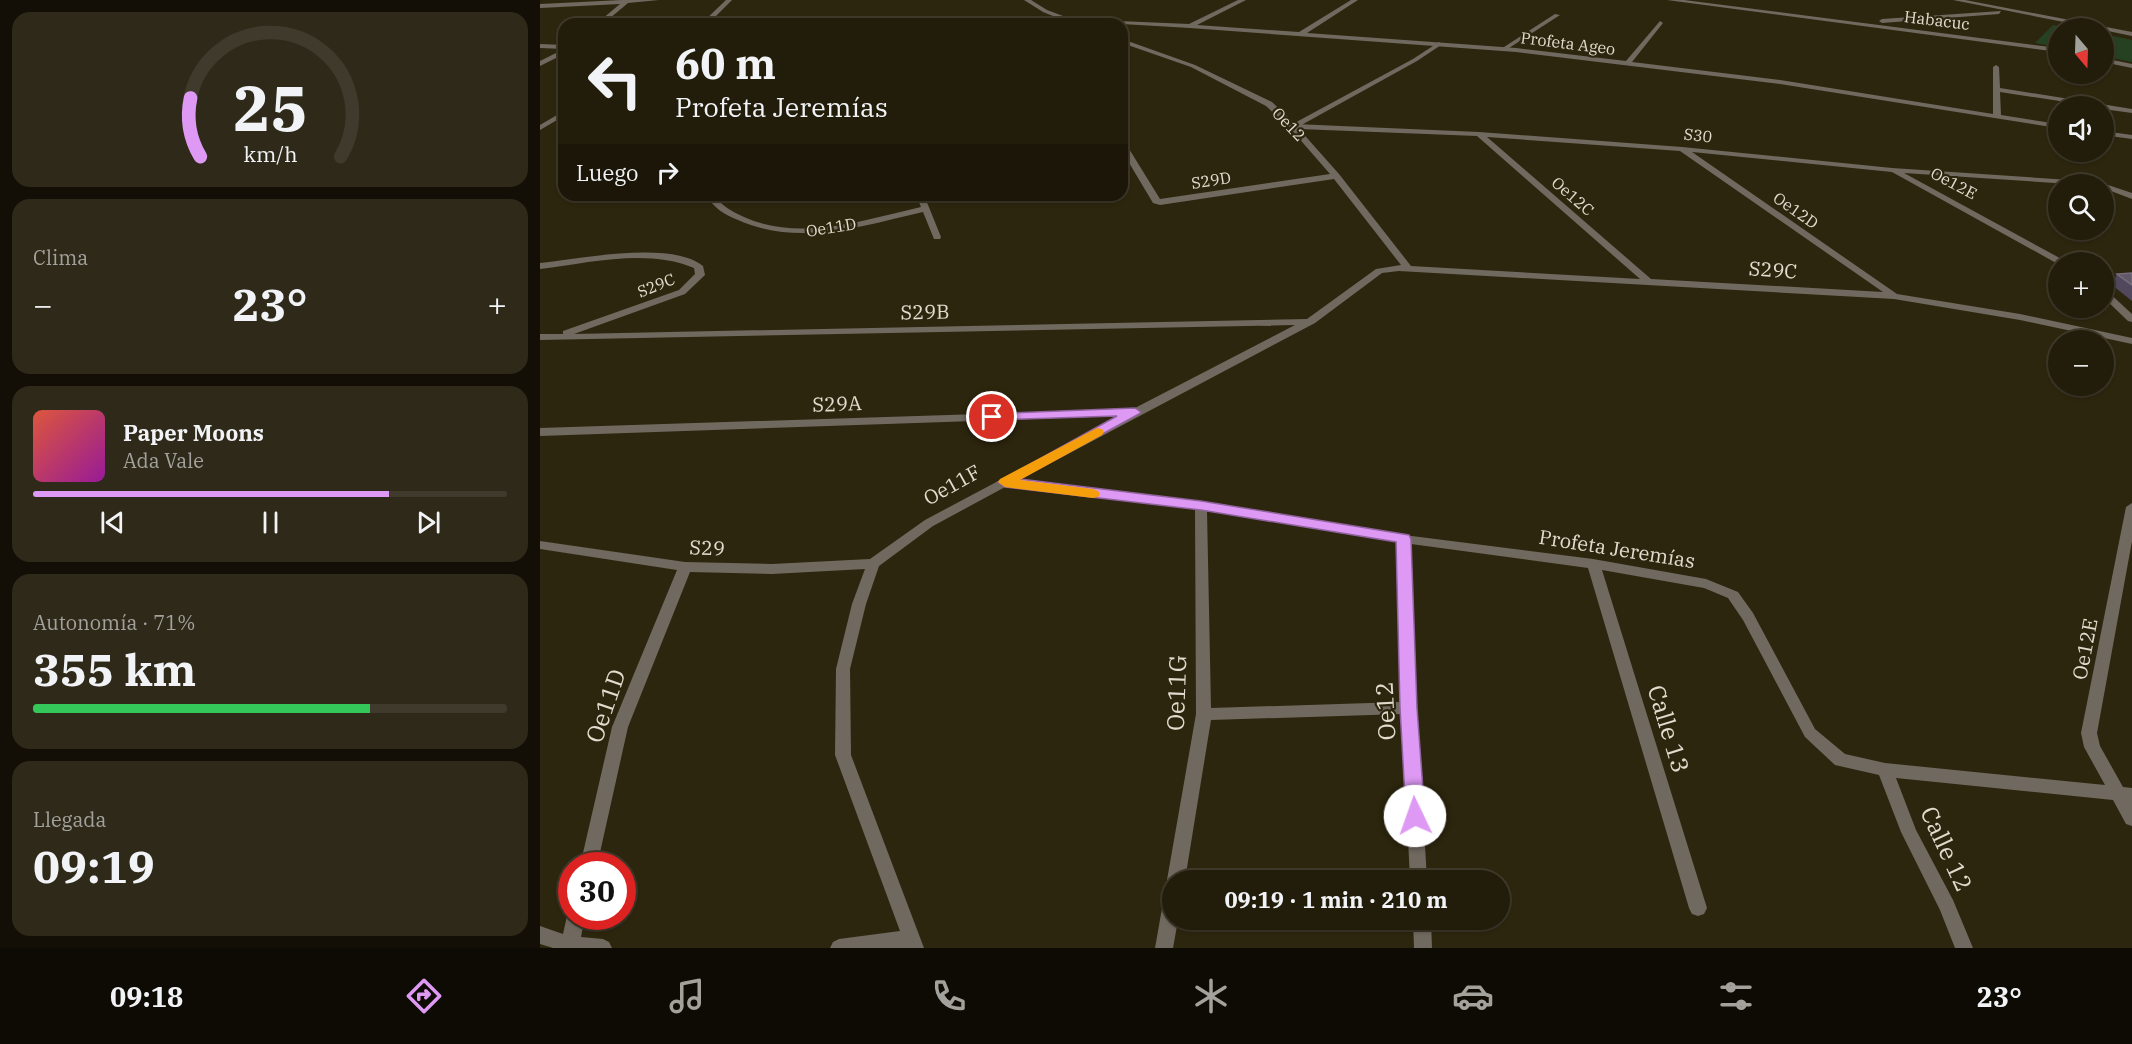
<!DOCTYPE html>
<html lang="es">
<head>
<meta charset="utf-8">
<style>
	:root { --surface:#221c0a; --page:#2e2918; --text:#f1f3f6; --muted:#a2a19c; --line:#3f3a2b; --accent:#dd99f3 }
	body { margin:0; font-family:"IBM Plex Serif",serif; background:var(--page); color:var(--text); height:100vh; display:flex; flex-direction:column; font-size:22px; white-space:nowrap }
	* { box-sizing:border-box; margin:0 }
	p { font-size:20px; color:var(--muted) }
	.icon { flex:none; width:33px; height:33px; fill:none; stroke:currentColor; stroke-width:2; stroke-linecap:round; stroke-linejoin:round }
	.map { position:relative; flex:1; overflow:hidden }
	.panel { display:flex; flex-direction:column; gap:12px; padding:12px; background:#130f06; width:540px }
	.panel>* { flex:none }
	.hud { position:absolute; left:18px; top:18px; width:570px; height:183px; border-radius:18px; box-shadow:0 2px 4px #0004,0 0 0 2px var(--line); background:#221c0a; color:var(--text); overflow:hidden }
	.needle { width:39px; rotate:161deg }
	.tools { position:absolute; left:1508px; top:18px; display:grid; gap:12px }
	.tools a { display:grid; place-items:center; width:66px; height:66px; border-radius:50%; background:var(--surface); box-shadow:0 2px 4px #0004,0 0 0 2px var(--line); font-size:30px }
	.speed { position:absolute; left:18px; top:852px; display:flex; gap:12px; font-size:30px; font-weight:700; text-align:center }
	.speed>* { display:grid; place-content:center; width:78px; height:78px; border-radius:50%; background:var(--surface); box-shadow:0 2px 4px #0004,0 0 0 2px var(--line); line-height:1 }
	.speed .limit { border:9px solid #d22; background:#fff; color:#111 }
	.pin { position:absolute; display:grid; place-items:center; width:51px; height:51px; color:#fff; margin:-26px; border:3px solid #fff; border-radius:50%; box-shadow:0 2px 6px #0007 }
	.me { position:absolute; width:66px; margin:-33px; rotate:357deg; stroke-linejoin:round; filter:drop-shadow(0 0 4px #0008) }
	.turn { display:flex; align-items:center; gap:21px; height:126px; padding:0 18px; font-size:27px }
	.turn .icon { width:78px; height:78px; stroke-width:2.5 }
	.turn b { display:block; font-size:42px; line-height:51px }
	.then { display:flex; align-items:center; height:57px; padding:0 18px; background:#0003; gap:12px; font-size:22px }
	.big { font-size:45px; font-weight:700; line-height:1.1 }
	.panel .tile { flex:1; display:flex; flex-direction:column; justify-content:center; gap:9px; min-width:0; padding:0 21px; border-radius:18px; background:var(--page) }
	.panel .dial { align-items:center; gap:0 }
	.dial svg { height:156px; overflow:visible; fill:none; stroke:var(--line); stroke-width:7; stroke-linecap:round; text-anchor:middle }
	.dial text { fill:var(--text); stroke:none }
	.song { display:flex; align-items:center; gap:18px }
	.cover { width:72px; height:72px; border-radius:9px; background:linear-gradient(135deg,hsl(10 70% 55%),hsl(300 70% 35%)) }
	.played { height:6px; border-radius:3px; background:linear-gradient(90deg,var(--accent) 75%,var(--line) 75%) }
	.keys { display:flex; justify-content:space-around; direction:ltr }
	.heat { display:flex; justify-content:space-between; align-items:center; font-size:33px; direction:ltr }
	.charge { height:9px; border-radius:4px; background:linear-gradient(90deg,#34c759 71%,var(--line) 0) }
	.trip { position:absolute; left:622px; top:870px; width:348px; height:60px; border-radius:30px; background:var(--surface); box-shadow:0 2px 4px #0004,0 0 0 2px var(--line); font-weight:700; line-height:60px; text-align:center }
	.dock { display:flex; height:96px; justify-content:space-around; align-items:center; background:#0e0b04; color:var(--muted) }
	.dock .icon { width:42px; height:42px }
	.dock .on { color:var(--accent) }
	.dock b { font-size:27px; color:var(--text) }
	main { display:flex; flex:1; min-height:0 }
	.map>svg:first-child { display:block }
</style>
</head>
<body>
<main>
<section class="panel">
<div class="tile dial"><svg viewBox="0 0 100 80">
<path d="M14 69A42 42 0 1 1 86 69"/>
<path d="M14 69A42 42 0 0 1 9 39" stroke="#dd99f3"/>
<text x="50" y="56" font-size="32" font-weight="700">25</text>
<text x="50" y="72" font-size="11">km/h</text>
</svg></div>
<div class="tile"><p>Clima</p>
<div class="heat"><a>−</a><b class="big">23°</b><a>+</a></div>
</div>
<div class="tile">
<div class="song"><i class="cover"></i><div><b>Paper Moons</b><p>Ada Vale</p></div></div>
<div class="played"></div>
<div class="keys"><svg class="icon" aria-label="previous" viewBox="0 0 24 24"><path d="M18 5L8 12l10 7zM5 5v14"/></svg><svg class="icon" aria-label="pause" viewBox="0 0 24 24"><path d="M8 5v14M16 5v14"/></svg><svg class="icon" aria-label="next" viewBox="0 0 24 24"><path d="M6 5l10 7-10 7zM19 5v14"/></svg></div>
</div>
<div class="tile"><p>Autonomía · 71%</p><b class="big">355 km</b><div class="charge"></div></div>
<div class="tile"><p>Llegada</p><b class="big">09:19</b></div>
</section>
<div class="map">
<svg width="1592" height="948" viewBox="0 0 1592 948">
	<rect width="100%" height="100%" fill="#2d260e"/>
	<path fill="#254122" d="M1513,25L1533,28H1518V47L1495,43Z
		M1563,34L1592,40V62L1563,56Z"/>
	<g fill="none" stroke-linecap="round" stroke-linejoin="round">
		<path fill="#70695f" fill-rule="evenodd" d="M1015,14L1020,15L966,50L961,49Z
			M899,42L902,44L901,45L877,61L756,128L749,126L873,59Z"/>
		<path fill="#70695f" fill-rule="evenodd" d="M82,0H119L88,3L63,24H56L80,4L0,8V4Z
			M186,0H192L168,24H161Z
			M484,0H491L507,10L531,19L649,24L698,0H706L657,25L759,32L811,0H818L767,33L976,48L1086,61L1120,21L1123,23L1092,62L1240,80L1453,114V67L1456,65L1459,67L1460,88L1592,109V113L1563,109V106H1552L1460,92L1461,115L1518,124V128L1240,84L976,52L650,28L582,24H533L503,12Z
			M1127,0H1144L1518,48V52Z
			M1413,0H1425L1592,32V36L1563,30V28H1554Z
			M1461,11L1459,14L1342,23L1339,21L1342,19Z
			M582,39L655,65L732,102L755,124L939,132L1142,147L1352,168L1559,182L1592,193V199L1563,188V184H1530L1364,173L1527,262L1518,264L1352,172L1152,152L1357,294L1480,314L1592,338V344L1480,320L1354,299L859,271L842,273L775,323L479,480L661,502L864,535L1053,559L1166,579L1198,592L1213,613L1275,729L1305,754L1345,763L1565,785L1544,747L1541,733L1586,507L1592,503V541L1557,733L1560,746L1583,787L1592,788V826L1586,824L1573,800L1356,778L1376,830L1413,900L1433,948H1415L1400,910L1361,832L1339,775L1295,765L1265,737L1203,620L1188,598L1164,588L1062,570L1167,908L1164,914L1158,916L1152,914L1149,908L1048,568L871,544L877,708L887,880H870L862,714L671,720L645,880H633V887L630,886L627,880L656,714L655,509L467,486L393,526L339,566L326,604L310,669L311,755L384,948H290L293,942L299,939L360,931L295,755L296,669L312,604L325,569L232,574L150,572L88,727L57,866H40L72,727L137,570L0,549V541L145,562L232,564L330,559L385,520L580,416L0,436V428L593,409L755,325L0,340V334H23V331L139,290L155,274L154,268C107,248 49,263 0,269V263C39,259 131,240 163,266L165,275L145,294L34,334L767,319L836,269L861,265L794,179L620,205L613,203L582,151V142L586,144L620,199L790,174L750,128L726,106L651,67L582,43ZM759,129L937,136L1100,279L871,266L799,174ZM947,137L1140,151L1343,292L1111,279ZM667,511L858,542L861,702L671,708Z
			M0,44L24,45V49L0,48Z
			M24,49V54L0,66V61Z
			M1563,58L1592,64V68L1563,62Z
			M24,111V116L0,130V125Z
			M1563,131L1592,135V139L1563,135Z
			M167,195H175C181,206 193,212 204,217C260,242 324,220 381,207L376,195H384L401,237L400,239H394L383,212C322,226 258,247 198,220C185,215 173,208 167,195Z
			M1563,289L1566,290L1592,314V322L1588,321L1563,297Z
			M633,889V920H638L633,948H615L624,897L627,891Z
			M32,909V916H45L41,937L63,939L69,942L72,948H13L0,944V926L23,934L27,916Z
			M873,920H891L892,948H874Z"/>
	</g>
	<path fill="#52485d" d="M1592,273V301L1572,285L1577,274Z"/>
	<path fill="#615869" stroke="#756d79" stroke-width="1.5" d="M1592,273V285L1577,274Z"/>
	<path fill="#dd99f3" stroke="#90639e" stroke-width="1.5" d="M595,408L601,412L599,414L480,479L661,501L869,535L871,539L877,708L885,816L882,822L875,824L869,822L866,816L860,708L856,542L661,510L465,487L458,482L577,416L452,420L448,419L446,417L448,414Z"/>
	<path fill="#f59e0b" d="M557,428L562,429L564,432L562,435L480,480L553,489L558,491L560,494L558,497L553,498L465,487L458,482L460,479Z"/>
	<g text-anchor="middle" stroke-width="4.5" stroke-linejoin="round" paint-order="stroke">
		<g font-size="16" fill="#e1dcce" stroke="#2d260e">
			<text transform="translate(1397 20) rotate(7)" y="6">Habacuc</text>
			<text transform="translate(1028 43) rotate(7)" y="6">Profeta Ageo</text>
			<text transform="translate(749 124) rotate(46)" y="6">Oe12</text>
			<text transform="translate(1158 135) rotate(6)" y="6">S30</text>
			<text transform="translate(671 180) rotate(-9)" y="6">S29D</text>
			<text transform="translate(1414 183) rotate(28)" y="6">Oe12E</text>
			<text transform="translate(1033 196) rotate(41)" y="6">Oe12C</text>
			<text transform="translate(1256 210) rotate(35)" y="6">Oe12D</text>
			<text transform="translate(291 227) rotate(-9)" y="6">Oe11D</text>
			<text transform="translate(116 285) rotate(-22)" y="6">S29C</text>
		</g>
		<g font-size="20" fill="#e1dcce" stroke="#2d260e">
			<text transform="translate(1233 270) rotate(4)" y="7">S29C</text>
			<text transform="translate(385 312) rotate(-1)" y="7">S29B</text>
			<text transform="translate(297 404) rotate(-2)" y="7">S29A</text>
			<text transform="translate(412 485) rotate(-29)" y="7">Oe11F</text>
			<text transform="translate(167 548) rotate(2)" y="7">S29</text>
			<text transform="translate(1077 549) rotate(9)" y="7">Profeta Jeremías</text>
			<text transform="translate(1545 649) rotate(-79)" y="7">Oe12E</text>
		</g>
		<g font-size="24" fill="#e1dcce" stroke="#2d260e">
			<text transform="translate(637 693) rotate(-88)" y="8">Oe11G</text>
			<text transform="translate(66 706) rotate(-71)" y="8">Oe11D</text>
			<text transform="translate(846 711) rotate(-93)" y="8">Oe12</text>
			<text transform="translate(1128 729) rotate(73)" y="8">Calle 13</text>
			<text transform="translate(1406 849) rotate(65)" y="8">Calle 12</text>
		</g>
	</g>
</svg>
<div class="tools">
<a><svg class="needle" viewBox="-14 -14 28 28"><path d="M0-13l5 13h-10z" fill="#e53935"/><path d="M0 13l5-13h-10z" fill="#a2a19c"/></svg></a>
<a><svg class="icon" aria-label="sound" viewBox="0 0 24 24"><path d="M4 9h4l5-4v14l-5-4H4zM17 9q2 3 0 6"/></svg></a>
<a><svg class="icon" aria-label="search" viewBox="0 0 24 24"><circle cx="10" cy="10" r="6"/><path d="M15 15l6 6"/></svg></a>
<a>+</a>
<a>−</a>
</div>
<div class="speed"><div class="limit">30</div></div>
<div class="pin" style="left:452px;top:417px;background:#d93025"><svg class="icon" aria-label="arrive" viewBox="0 0 24 24"><path d="M6 21V4h12l-3 4 3 4H6"/></svg></div>
<svg class="me" style="left:875px;top:816px" viewBox="-20 -20 40 40"><circle r="19" fill="#fff"/><path d="M0-13L10 11 0 6-10 11z" fill="#dd99f3"/></svg>
<div class="trip">09:19 · 1 min · 210 m</div>
<div class="hud">
<div class="turn"><svg class="icon" aria-label="left" viewBox="0 0 24 24"><path d="M17 20v-9H6M10 6l-5 5 5 5"/></svg><div><b>60 m</b>Profeta Jeremías</div></div>
<div class="then">Luego<svg class="icon" aria-label="right" viewBox="0 0 24 24"><path d="M7 20v-9h11M14 6l5 5-5 5"/></svg></div>
</div>
</div>
</main>
<nav class="dock">
<b>09:18</b>
<svg class="icon on" aria-label="directions" viewBox="0 0 24 24"><path d="M12 3l9 9-9 9-9-9zM9 14v-3h6M13 9l2 2-2 2"/></svg>
<svg class="icon" aria-label="music" viewBox="0 0 24 24"><path d="M9 18V5l10-2v13"/><circle cx="6" cy="18" r="3"/><circle cx="16" cy="16" r="3"/></svg>
<svg class="icon" aria-label="phone" viewBox="0 0 24 24"><path d="M5 4h4l2 5-3 2q2 4 5 5l2-3 5 2v4C11 20 4 13 5 4z"/></svg>
<svg class="icon" aria-label="climate" viewBox="0 0 24 24"><path d="M12 3v18M4 7l16 10M4 17L20 7"/></svg>
<svg class="icon" aria-label="car" viewBox="0 0 24 24"><path d="M5 17H2v-5l4-1 3-4h7l3 4 3 1v5h-3M9 17h6M6 11h13"/><circle cx="7" cy="17" r="2"/><circle cx="17" cy="17" r="2"/></svg>
<svg class="icon" aria-label="filters" viewBox="0 0 24 24"><path d="M4 7h16M4 17h16"/><circle cx="9" cy="7" r="2"/><circle cx="15" cy="17" r="2"/></svg>
<b>23°</b>
</nav>
</body>
</html>
